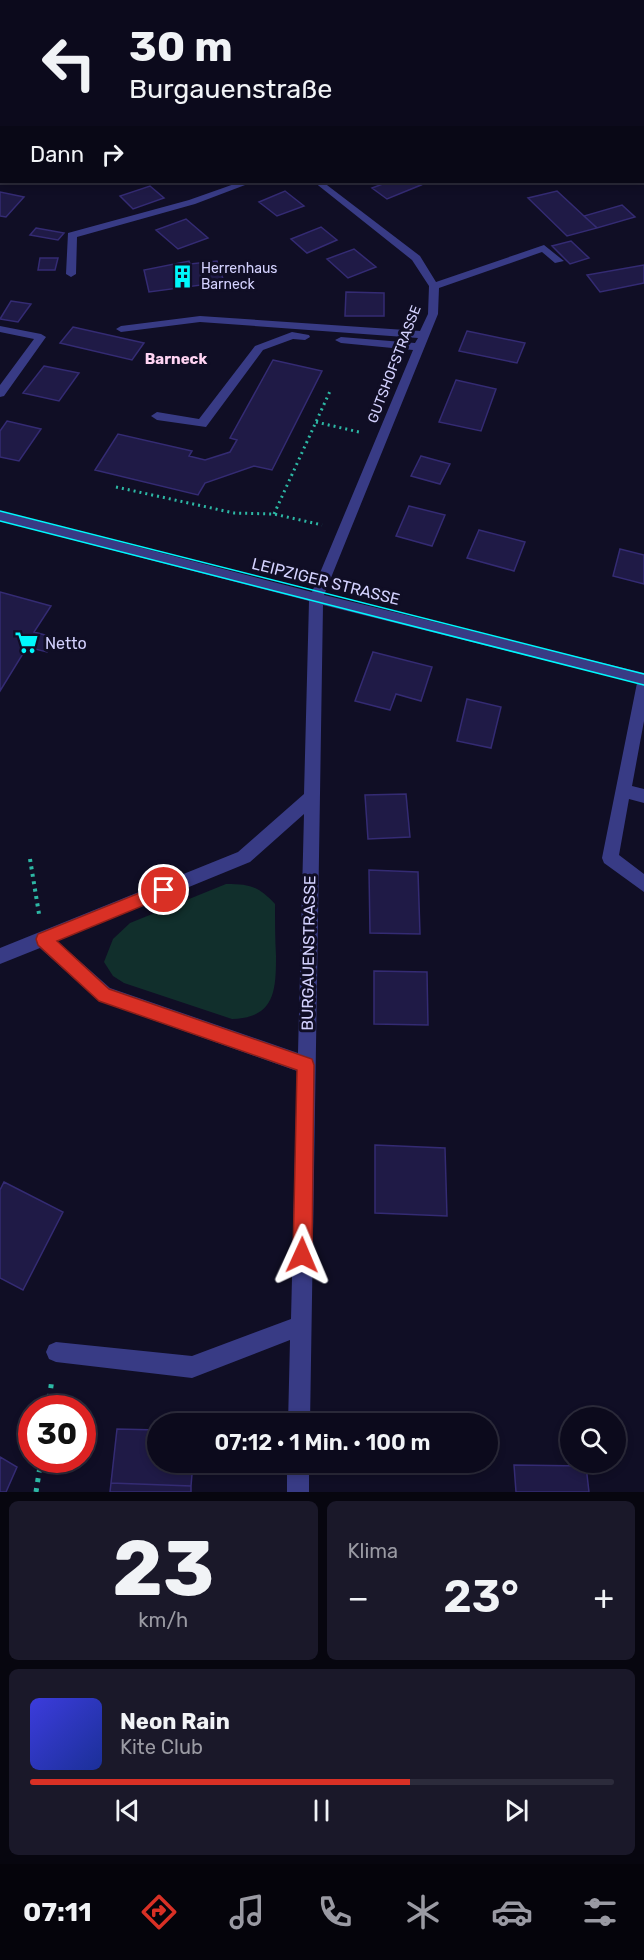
<!DOCTYPE html>
<html lang="de">
<head>
<meta charset="utf-8">
<style>
	:root { --surface:#0c0a1c; --page:#1a1829; --text:#f1f3f6; --muted:#9a9aa3; --line:#2c2b3b; --accent:#d93025 }
	body { margin:0; font-family:Rubik,sans-serif; background:var(--page); color:var(--text); height:100vh; display:flex; flex-direction:column; font-size:22px; white-space:nowrap }
	* { box-sizing:border-box; margin:0 }
	p { font-size:20px; color:var(--muted) }
	.icon { flex:none; width:33px; height:33px; fill:none; stroke:currentColor; stroke-width:2; stroke-linecap:round; stroke-linejoin:round }
	.map { position:relative; height:1492px; overflow:hidden }
	.panel { display:flex; flex-direction:column; gap:9px; padding:9px; background:#07060f; flex:1 }
	.panel>* { flex:none }
	.top-card { position:absolute; left:0px; top:0px; width:645px; height:183px; box-shadow:0 3px 9px #0003,0 0 0 2px var(--line); background:#0c0a1c; color:var(--text); overflow:hidden }
	.buttons { position:absolute; left:560px; top:1407px; display:grid; gap:12px }
	.buttons a { display:grid; place-items:center; width:66px; height:66px; border-radius:50%; background:var(--surface); box-shadow:0 3px 9px #0003,0 0 0 2px var(--line); font-size:30px }
	.speed { position:absolute; left:18px; top:1395px; display:flex; gap:12px; font-size:30px; font-weight:700; text-align:center }
	.speed>* { display:grid; place-content:center; width:78px; height:78px; border-radius:50%; background:var(--surface); box-shadow:0 3px 9px #0003,0 0 0 2px var(--line); line-height:1 }
	.speed .limit { border:9px solid #d22; background:#fff; color:#111 }
	.pin { position:absolute; display:grid; place-items:center; width:51px; height:51px; color:#fff; margin:-26px; border:3px solid #fff; border-radius:50%; box-shadow:0 2px 6px #0007 }
	.me { position:absolute; width:66px; margin:-33px; rotate:1deg; stroke-linejoin:round; filter:drop-shadow(0 0 4px #0008) }
	.turn { display:flex; align-items:center; gap:21px; height:126px; padding:0 30px; font-size:27px }
	.turn .icon { width:78px; height:78px; stroke-width:2.5 }
	.turn b { display:block; font-size:42px; line-height:51px }
	.then { display:flex; align-items:center; height:57px; padding:0 30px; background:#0003; gap:12px; font-size:22px }
	.big { font-size:45px; font-weight:600; line-height:1.1 }
	.panel .card { flex:1; display:flex; flex-direction:column; justify-content:center; gap:9px; min-width:0; padding:0 21px; border-radius:9px; background:var(--page) }
	.panel .dial { align-items:center; gap:0 }
	.dial b { font-size:78px; line-height:1 }
	.song { display:flex; align-items:center; gap:18px }
	.cover { width:72px; height:72px; border-radius:9px; background:linear-gradient(135deg,hsl(240 70% 55%),hsl(230 70% 35%)) }
	.played { height:6px; border-radius:3px; background:linear-gradient(90deg,var(--accent) 65%,var(--line) 65%) }
	.keys { display:flex; justify-content:space-around; direction:ltr }
	.heat { display:flex; justify-content:space-between; align-items:center; font-size:33px; direction:ltr }
	.panel .tiles { flex:1; display:grid; gap:9px; grid-template-columns:1fr 1fr }
	.card:last-child { grid-column:span 2 }
	.trip { position:absolute; left:147px; top:1413px; width:351px; height:60px; border-radius:30px; background:var(--surface); box-shadow:0 3px 9px #0003,0 0 0 2px var(--line); font-weight:600; line-height:60px; text-align:center }
	.dock { display:flex; height:96px; justify-content:space-around; align-items:center; background:#05040b; color:var(--muted) }
	.dock .icon { width:42px; height:42px }
	.dock .current { color:var(--accent) }
	.dock b { font-size:27px; color:var(--text) }
	.map>svg:first-child { display:block }
</style>
</head>
<body>
<div class="map">
<svg width="644" height="1492" viewBox="0 0 644 1492">
	<rect width="100%" height="100%" fill="#100e25"/>
	<path fill="#112f2c" d="M226,884C250,884 258,886 275,904C275,921 275,939 276,956C276,990 275,1018 232,1019L124,983L113,976L104,962L113,939L130,923Z"/>
	<path fill="#1f1a46" stroke="#342b73" stroke-width="1.5" d="M388,182H416L421,185L387,199L372,188Z
		M150,186L164,198L133,209L120,196Z
		M285,191L304,206L277,216L259,202Z
		M557,191L584,216L597,228L567,236L528,198Z
		M0,192L24,197L6,217L0,216Z
		M622,205L635,217L597,228L584,216Z
		M186,219L208,238L178,249L156,230Z
		M321,227L337,240L307,253L291,239Z
		M36,228L64,233L58,240L30,235Z
		M571,241L589,258L570,264L552,246Z
		M354,249L376,267L348,278L327,259Z
		M40,258H58L55,270H38Z
		M189,261L190,264L217,261L224,282L149,292L144,270Z
		M644,265V283L600,292L587,275Z
		M346,292L384,293V316H345Z
		M11,301L31,304L18,322L0,319Z
		M73,327L144,343L132,360L60,343Z
		M467,331L525,343L517,363L459,351Z
		M273,360L322,371L272,470L254,466L205,483L198,495L95,470L118,434L192,451L189,456L205,460L230,452L237,440L230,438Z
		M44,366L79,373L59,401L23,393Z
		M456,380L496,389L481,431L439,422Z
		M7,421L41,429L19,461L0,457V431Z
		M421,456L450,464L440,484L411,476Z
		M409,506L445,515L432,546L396,536Z
		M479,530L525,542L514,571L467,558Z
		M620,549L644,555V584L613,576Z
		M0,592L51,606L34,632L56,638L47,652L27,647L0,691Z
		M373,652L432,667L421,701L396,694L390,710L355,701Z
		M467,699L501,707L491,748L457,741Z
		M406,794L410,837L368,839L365,795Z
		M369,870L418,872L420,934L370,933Z
		M374,971L427,972L428,1025L374,1024Z
		M375,1145L445,1148L447,1216L375,1213Z
		M4,1182L63,1212L23,1290L0,1278V1190Z
		M117,1429L158,1430V1462H193L191,1486L111,1483Z
		M0,1457L17,1467L6,1492H0Z
		M514,1465L586,1466L589,1492H516Z
		M111,1483L191,1486V1492H110Z"/>
	<g fill="none" stroke-linecap="round" stroke-linejoin="round">
		<path stroke="#2db8a5" stroke-width="3" stroke-dasharray="2 4" stroke-linecap="butt" d="M316,422L359,432
			M116,487L234,513L274,514L322,525
			M274,514L331,389"/>
		<path stroke="#2db8a5" stroke-width="4" stroke-dasharray="3 4.5" stroke-linecap="butt" d="M30,859L39,914"/>
		<path stroke="#2db8a5" stroke-width="5" stroke-dasharray="4 6" stroke-linecap="butt" d="M48,1408L52,1379
			M36,1492L41,1460"/>
		<path fill="#383b85" fill-rule="evenodd" d="M106,0H114L105,2Z
			M250,0H258L259,2H251Z
			M529,0H537L538,2H530Z
			M2,110V117L0,118V111Z
			M240,182H253L195,204L77,237L76,274L71,277L66,274L68,233L189,200Z
			M314,182H323L420,256L436,282L544,245L564,261L555,263L542,252L439,288L438,314L324,595L644,673V721L632,786L644,789V803L629,799L619,855L644,874V892L604,863L602,858L637,683L323,605L310,1424H288L290,1340L192,1378L56,1362L49,1359L46,1352L49,1345L56,1342L192,1356L291,1319L297,1071L99,1001L40,948L0,964V948L238,852L304,794L309,601L0,521V511L312,592L413,350L341,343L335,340L341,337L415,343L418,338L200,322L121,332L116,329L121,326L200,316L420,331L428,314L429,286L412,260ZM304,814L298,1053L110,988L57,941L250,862Z
			M0,326L41,334L46,337L4,396L0,397V385L34,339L0,332Z
			M292,332L309,335L310,337L305,340L293,339L263,350L206,427L157,420L151,416L157,412L199,419L255,346Z
			M287,1462H309V1492H287Z"/>
		<path stroke="#00f8fd" stroke-width="1.5" d="M0,511L644,674
			M0,521L644,685"/>
		<defs>
			<path id="rail" d="M0,34L2,32"/>
		</defs>
		<use href="#rail" stroke="#00f8fd" stroke-width="4.5"/>
		<use href="#rail" stroke="#100e25" stroke-width="3" stroke-dasharray="8" stroke-linecap="butt"/>
	</g>
	<path fill="#d93025" stroke="#8d1f18" stroke-width="1.5" d="M164,883L169,885L171,890L169,895L57,941L109,989L312,1059L314,1065L312,1255L309,1261L302,1264L296,1261L293,1255L297,1070L99,1001L38,945L36,939L38,934Z"/>
	<defs>
		<symbol id="building-bare" viewBox="-9 -9 18 18"><path d="M-4-6H4V6H1V3H-1V6H-4ZM-2.5-4.3h1.7v1.8h-1.7ZM.8-4.3h1.7v1.8H.8ZM-2.5-1h1.7V.8h-1.7ZM.8-1h1.7V.8H.8Z" fill="#00f8fd" stroke="#100e25" stroke-width="2.5" paint-order="stroke"/></symbol>
		<symbol id="supermarket-bare" viewBox="-9 -9 18 18"><path d="M-6-5.5h2.5l.6 2H6L4.5 2H-2.5L-4.4-4H-6ZM-1.5 3.2a1.3 1.3 0 1 0 .1 0ZM3 3.2a1.3 1.3 0 1 0 .1 0Z" fill="#00f8fd" stroke="#100e25" stroke-width="2.5" paint-order="stroke"/></symbol>
	</defs>
	<g fill-rule="evenodd">
		<use href="#building-bare" x="166" y="260" width="33" height="33"/>
		<use href="#supermarket-bare" x="10" y="626" width="33" height="33"/>
	</g>
	<g text-anchor="middle" stroke-width="6" stroke-linejoin="round" paint-order="stroke">
		<g font-size="14" fill="#d4d2ff" stroke="#100e25" text-anchor="start">
			<text x="201" y="273">Herrenhaus<tspan x="201" dy="16">Barneck</tspan></text>
		</g>
		<g font-size="14" fill="#d4d2ff" stroke="#100e25">
			<text transform="translate(394 364) rotate(-69)" y="5">GUTSHOFSTRASSE</text>
		</g>
		<g font-size="15" font-weight="bold" fill="#ffd4f3" stroke="#100e25">
			<text x="176" y="364">Barneck</text>
		</g>
		<g font-size="16" fill="#d4d2ff" stroke="#100e25">
			<text transform="translate(326 581) rotate(14)" y="6">LEIPZIGER STRASSE</text>
			<text transform="translate(308 953) rotate(-89)" y="6">BURGAUENSTRASSE</text>
		</g>
		<g font-size="16" fill="#d4d2ff" stroke="#100e25" text-anchor="start">
			<text x="45" y="649">Netto</text>
		</g>
	</g>
</svg>
<div class="buttons">
<a><svg class="icon" aria-label="search" viewBox="0 0 24 24"><circle cx="10" cy="10" r="6"/><path d="M15 15l6 6"/></svg></a>
</div>
<div class="speed"><div class="limit">30</div></div>
<div class="pin" style="left:164px;top:890px;background:#d93025"><svg class="icon" aria-label="arrive" viewBox="0 0 24 24"><path d="M6 21V4h12l-3 4 3 4H6"/></svg></div>
<svg class="me" style="left:302px;top:1255px" viewBox="-20 -20 40 40"><path d="M0-17L14 15 0 8-14 15z" fill="#d93025" stroke="#fff" stroke-width="4"/></svg>
<div class="trip">07:12 · 1 Min. · 100 m</div>
<div class="top-card">
<div class="turn"><svg class="icon" aria-label="left" viewBox="0 0 24 24"><path d="M17 20v-9H6M10 6l-5 5 5 5"/></svg><div><b>30 m</b>Burgauenstraße</div></div>
<div class="then">Dann<svg class="icon" aria-label="right" viewBox="0 0 24 24"><path d="M7 20v-9h11M14 6l5 5-5 5"/></svg></div>
</div>
</div>
<section class="panel">
<div class="tiles">
<div class="card dial"><b>23</b><p>km/h</p></div>
<div class="card"><p>Klima</p>
<div class="heat"><a>−</a><b class="big">23°</b><a>+</a></div>
</div>
<div class="card">
<div class="song"><i class="cover"></i><div><b>Neon Rain</b><p>Kite Club</p></div></div>
<div class="played"></div>
<div class="keys"><svg class="icon" aria-label="previous" viewBox="0 0 24 24"><path d="M18 5L8 12l10 7zM5 5v14"/></svg><svg class="icon" aria-label="pause" viewBox="0 0 24 24"><path d="M8 5v14M16 5v14"/></svg><svg class="icon" aria-label="next" viewBox="0 0 24 24"><path d="M6 5l10 7-10 7zM19 5v14"/></svg></div>
</div>
</div>
</section>
<nav class="dock">
<b>07:11</b>
<svg class="icon current" aria-label="directions" viewBox="0 0 24 24"><path d="M12 3l9 9-9 9-9-9zM9 14v-3h6M13 9l2 2-2 2"/></svg>
<svg class="icon" aria-label="music" viewBox="0 0 24 24"><path d="M9 18V5l10-2v13"/><circle cx="6" cy="18" r="3"/><circle cx="16" cy="16" r="3"/></svg>
<svg class="icon" aria-label="phone" viewBox="0 0 24 24"><path d="M5 4h4l2 5-3 2q2 4 5 5l2-3 5 2v4C11 20 4 13 5 4z"/></svg>
<svg class="icon" aria-label="climate" viewBox="0 0 24 24"><path d="M12 3v18M4 7l16 10M4 17L20 7"/></svg>
<svg class="icon" aria-label="car" viewBox="0 0 24 24"><path d="M5 17H2v-5l4-1 3-4h7l3 4 3 1v5h-3M9 17h6M6 11h13"/><circle cx="7" cy="17" r="2"/><circle cx="17" cy="17" r="2"/></svg>
<svg class="icon" aria-label="filters" viewBox="0 0 24 24"><path d="M4 7h16M4 17h16"/><circle cx="9" cy="7" r="2"/><circle cx="15" cy="17" r="2"/></svg>
</nav>
</body>
</html>
